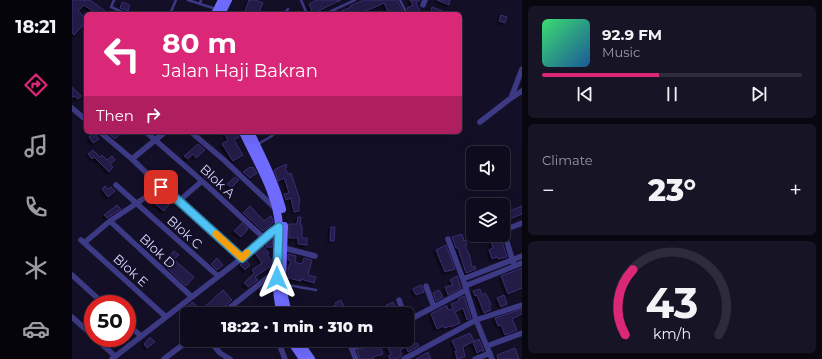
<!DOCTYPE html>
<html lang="en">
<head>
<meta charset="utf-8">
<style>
	:root { --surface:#0e0b1c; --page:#171425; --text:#f1f3f6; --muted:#9b9ba3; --line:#2e2b3b; --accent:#db2777 }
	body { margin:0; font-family:Montserrat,sans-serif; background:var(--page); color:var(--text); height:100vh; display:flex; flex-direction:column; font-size:15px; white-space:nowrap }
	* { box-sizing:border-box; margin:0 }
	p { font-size:13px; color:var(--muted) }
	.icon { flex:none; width:22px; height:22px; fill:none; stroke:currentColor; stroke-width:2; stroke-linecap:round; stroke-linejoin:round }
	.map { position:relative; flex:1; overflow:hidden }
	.panel { display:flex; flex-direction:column; gap:6px; padding:6px; background:#08060f; width:300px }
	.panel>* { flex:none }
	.banner { position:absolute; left:12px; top:12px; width:378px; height:122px; border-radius:6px; box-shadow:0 4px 16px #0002,0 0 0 1px var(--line); background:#db2777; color:#fff; overflow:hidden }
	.controls { position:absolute; left:394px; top:146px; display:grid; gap:8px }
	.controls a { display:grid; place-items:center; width:44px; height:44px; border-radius:6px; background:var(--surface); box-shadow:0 4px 16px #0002,0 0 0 1px var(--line); font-size:20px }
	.speed { position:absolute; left:12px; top:295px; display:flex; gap:8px; font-size:20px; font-weight:700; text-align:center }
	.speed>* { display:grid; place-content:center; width:52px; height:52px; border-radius:50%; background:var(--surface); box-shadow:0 4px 16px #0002,0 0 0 1px var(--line); line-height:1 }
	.speed .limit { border:6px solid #d22; background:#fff; color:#111 }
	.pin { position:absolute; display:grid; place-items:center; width:34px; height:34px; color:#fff; margin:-17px; border-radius:8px; box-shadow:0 2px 6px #0006 }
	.me { position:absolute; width:44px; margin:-22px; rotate:0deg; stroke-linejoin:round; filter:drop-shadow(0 0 3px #0008) }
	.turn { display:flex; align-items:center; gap:14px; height:84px; padding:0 12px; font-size:18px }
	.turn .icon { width:52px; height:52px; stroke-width:2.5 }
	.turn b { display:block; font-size:28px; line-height:34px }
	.then { display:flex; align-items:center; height:38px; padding:0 12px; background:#0003; gap:8px; font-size:15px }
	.big { font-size:30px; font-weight:800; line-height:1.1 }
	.panel .tile { flex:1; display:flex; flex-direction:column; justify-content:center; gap:6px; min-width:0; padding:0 14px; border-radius:6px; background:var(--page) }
	.panel .dial { align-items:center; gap:0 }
	.dial svg { height:104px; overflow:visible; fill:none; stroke:var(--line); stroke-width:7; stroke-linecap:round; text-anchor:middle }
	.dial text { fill:var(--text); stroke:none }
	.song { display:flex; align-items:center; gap:12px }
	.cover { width:48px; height:48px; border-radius:6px; background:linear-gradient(135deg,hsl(140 70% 55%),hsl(210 70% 35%)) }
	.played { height:4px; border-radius:2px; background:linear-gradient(90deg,var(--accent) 45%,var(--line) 45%) }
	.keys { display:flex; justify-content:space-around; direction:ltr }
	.heat { display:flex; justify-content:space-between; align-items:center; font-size:22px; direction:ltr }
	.trip { position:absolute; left:108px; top:307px; width:234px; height:40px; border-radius:6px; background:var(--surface); box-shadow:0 4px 16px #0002,0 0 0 1px var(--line); font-weight:800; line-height:40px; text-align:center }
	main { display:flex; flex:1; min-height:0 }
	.tab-bar { display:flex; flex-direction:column; width:72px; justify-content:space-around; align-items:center; background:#06040b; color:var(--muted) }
	.tab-bar .icon { width:28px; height:28px }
	.tab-bar .on { color:var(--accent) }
	.tab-bar b { font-size:18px; color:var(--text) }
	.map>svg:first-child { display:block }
</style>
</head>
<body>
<main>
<nav class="tab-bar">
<b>18:21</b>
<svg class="icon on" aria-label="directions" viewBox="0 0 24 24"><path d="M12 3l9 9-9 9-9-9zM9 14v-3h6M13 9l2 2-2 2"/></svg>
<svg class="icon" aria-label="music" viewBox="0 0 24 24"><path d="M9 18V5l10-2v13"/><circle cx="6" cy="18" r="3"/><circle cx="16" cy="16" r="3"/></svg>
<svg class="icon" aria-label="phone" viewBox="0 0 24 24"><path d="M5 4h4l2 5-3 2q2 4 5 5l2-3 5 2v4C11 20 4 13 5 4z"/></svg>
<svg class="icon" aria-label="climate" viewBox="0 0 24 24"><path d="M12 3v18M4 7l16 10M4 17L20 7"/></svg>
<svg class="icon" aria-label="car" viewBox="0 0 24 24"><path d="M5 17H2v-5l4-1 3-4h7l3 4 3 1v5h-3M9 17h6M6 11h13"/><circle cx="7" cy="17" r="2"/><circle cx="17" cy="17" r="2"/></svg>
</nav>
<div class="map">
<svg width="450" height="359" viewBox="0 0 450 359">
	<defs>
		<filter id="shadow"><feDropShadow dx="-2" dy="2" stdDeviation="1" flood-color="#0009"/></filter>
	</defs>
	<rect width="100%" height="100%" fill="#130f26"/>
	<path fill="#241b47" stroke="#3b2d73" filter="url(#shadow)" d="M0,0H18L37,14H25L12,5L6,11L14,19V22L2,35L0,33Z
		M177,0H183L191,3L186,14H172Z
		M244,0H269L242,13L240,12L237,4Z
		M292,0H325L332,14H317L312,3L287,14H262L279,7L278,6Z
		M338,0H348L344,3L348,11L341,14H338L335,8L341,5Z
		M365,0H378L377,5Z
		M50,2L58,5L56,11L48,8Z
		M360,7L368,10L377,14H361L362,12L359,11Z
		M429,15L435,17L433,23L427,21Z
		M0,87L9,96L6,99L2,96L0,98Z
		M37,132L40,135L43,132H50L43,139L36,133Z
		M152,132H165L167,137L162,140L171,155L161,161L150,144L156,140Z
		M22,133L27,139L21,143L17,137Z
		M126,144L133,150L124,158L121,154L116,159L112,156Z
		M21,150L28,157L30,155L35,160L40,156L43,160L38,164L41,167L37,172L22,157L20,159L16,154Z
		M214,164L215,167L213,168L216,174L219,173L228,200L227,203V211L222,212L219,198L214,200L212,194L217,193L212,178L206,181L202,170Z
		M133,167L137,173L139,171L141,175L135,180L127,172Z
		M178,167L179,168L181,167L185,173L178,178L171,172Z
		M163,177L167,180L159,188L155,184Z
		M33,186L36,189L39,187L43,191L36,197L30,189Z
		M90,195L100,201L92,211L83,204Z
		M45,205L49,209L35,218L32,215Z
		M178,206L192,221L199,216L200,218L201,222L199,225L191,231L171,213Z
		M450,206V214L431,222V214Z
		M226,217H229L228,225H230V238H235V245L226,244V238H217V224H225Z
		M170,223L176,229L169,237L162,231Z
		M259,227H263L262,241H258Z
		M390,234L392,241L393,240L395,245H393L396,253H397L400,267L403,266L404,269L394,273L386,248H384L380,237Z
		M428,235L435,257L426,259L425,257L420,259L417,250L421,248L418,238Z
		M201,237L200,247H194V243Z
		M374,245L383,269L373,272L364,250Z
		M191,246L197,253L195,254L199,260V266L183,277L186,280L176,287L172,283L182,273L180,270L190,263L183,253Z
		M102,251L107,255L102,259L98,255Z
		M216,254L224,256L223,262L230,264L232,258L240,260L236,275L244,277L242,283L229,279V281L216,278V268L219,261L216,260Z
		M145,258L151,265L145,270L139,264Z
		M101,259L122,277L114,286L94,267Z
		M174,260L178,265L173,270L168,265Z
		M450,268V288L436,294L429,276Z
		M385,276L389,288L376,295L373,287L381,285L378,280Z
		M349,285L352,292L344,295L341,289Z
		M191,286H194L195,291L189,293L188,289Z
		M408,289L410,295L413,293L416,298L419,305L417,306L419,310L412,313L405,295L403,296L401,291Z
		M151,290L160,300L149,310L146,307L140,314H133L129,310Z
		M367,290L371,297L364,301L361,293Z
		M432,295L435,304L429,307L425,298Z
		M392,296L399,318L395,320L391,308L383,312L388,323L379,327V326L372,328L371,326L365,329L359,314L373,306H375L376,310L381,309L379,304L387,301L386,299Z
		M269,300L275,314H258L256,308L264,305L263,303Z
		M121,302L129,311L125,314H118L113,308Z
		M321,302L324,307L316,312L313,306Z
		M286,306L291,307L289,314L283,313Z
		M450,309V314L440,319L445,330L433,335L429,325L426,326L423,318Z
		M339,327L342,333L335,336V329Z
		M398,333L402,341L391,347L393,357L385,359L383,351H385L380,341Z
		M77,338H79L83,342L75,348L72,344Z
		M407,339L412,351H410V350L405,353L401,342Z
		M306,340L311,354L301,357L302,359H288L285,351Z
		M321,340H339L341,345L345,343L347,346L336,352L334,347L328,350L330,355L328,357L324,359H318L316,356L319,355L314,343Z
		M443,348L447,359H426L425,355Z
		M356,352L359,359H344L349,356Z"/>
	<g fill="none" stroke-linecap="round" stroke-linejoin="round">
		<path stroke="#3d3a85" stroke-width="2.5" d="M42,0L39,7L55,14
			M116,0L144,9
			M229,0L235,14
			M328,0L335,14
			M128,4L129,0
			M98,14L104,0
			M212,14L216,9
			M253,14L283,0
			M186,144L200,136L203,132
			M210,284L244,290"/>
		<path stroke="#3d3a85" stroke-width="5.5" d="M351,5L353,0
			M439,98L450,69
			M0,108L14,120
			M408,122L439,98L450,91
			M28,132L60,159L89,187L107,201L170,258
			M74,132L130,181L192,238
			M119,132L152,160L205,210
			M60,159L93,132
			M44,185L146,276
			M107,201L130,181
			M38,221L120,297
			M376,239L391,279
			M9,240L94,317
			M12,243L38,221L89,187
			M212,248L243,256
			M441,262L432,232L435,229L450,223
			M0,275L32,304
			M354,286L362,307
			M393,286L450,263
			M327,300L332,314
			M150,314L205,270
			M0,317L21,336
			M335,321L394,290
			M55,324L69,336
			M23,338L43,356
			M137,340L148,353L158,359
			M212,340L208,346L213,359
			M276,340L284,359
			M415,346L450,333
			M280,349L298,340
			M40,359L170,258L200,232L207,227
			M92,359L117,340
			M332,359L404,320L450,305
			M403,359L418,353
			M420,359L404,320L391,279L450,256"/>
		<path stroke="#6f6bff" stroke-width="8" d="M143,14L150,0
			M149,14L156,0
			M171,132C185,162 205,193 207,226C207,236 206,246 205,256C204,275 204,296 209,314
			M178,132C190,157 203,182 210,209
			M210,280L212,226
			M211,292L216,314
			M218,340L231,359
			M226,340L239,359"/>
	</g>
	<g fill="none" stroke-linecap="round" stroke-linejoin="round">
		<defs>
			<path id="route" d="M89,187L107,201L170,258L200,232L207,227L205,278"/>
		</defs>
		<use href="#route" stroke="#337fa1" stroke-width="10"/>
		<use href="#route" stroke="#4fc3f7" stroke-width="7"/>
		<path stroke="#f59e0b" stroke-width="7" d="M144,234L170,258L175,253"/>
	</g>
	<g text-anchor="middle" stroke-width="4" stroke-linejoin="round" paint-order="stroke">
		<g font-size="13" fill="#d9d4ff" stroke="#130f26">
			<text transform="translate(146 181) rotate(43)" y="5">Blok A</text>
			<text transform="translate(113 232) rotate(42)" y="5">Blok C</text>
			<text transform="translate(86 251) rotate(43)" y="5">Blok D</text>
			<text transform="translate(59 270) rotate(42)" y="5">Blok E</text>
		</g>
	</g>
</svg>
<div class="controls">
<a><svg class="icon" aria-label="sound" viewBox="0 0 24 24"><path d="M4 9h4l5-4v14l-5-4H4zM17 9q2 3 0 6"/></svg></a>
<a><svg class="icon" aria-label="layers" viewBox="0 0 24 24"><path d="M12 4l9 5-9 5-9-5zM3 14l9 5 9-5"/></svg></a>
</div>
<div class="speed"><div class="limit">50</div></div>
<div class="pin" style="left:89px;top:187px;background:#d93025"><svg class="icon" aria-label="arrive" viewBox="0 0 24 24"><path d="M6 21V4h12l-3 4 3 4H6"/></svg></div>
<svg class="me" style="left:205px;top:278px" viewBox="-20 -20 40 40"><path d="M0-17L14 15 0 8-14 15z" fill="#4fc3f7" stroke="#fff" stroke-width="4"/></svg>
<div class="trip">18:22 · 1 min · 310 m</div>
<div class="banner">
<div class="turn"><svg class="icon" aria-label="left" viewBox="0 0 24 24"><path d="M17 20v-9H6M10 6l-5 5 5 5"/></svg><div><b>80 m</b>Jalan Haji Bakran</div></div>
<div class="then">Then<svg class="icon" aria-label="right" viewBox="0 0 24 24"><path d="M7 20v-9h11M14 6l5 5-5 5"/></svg></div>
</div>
</div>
<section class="panel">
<div class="tile">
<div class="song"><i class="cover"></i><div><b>92.9 FM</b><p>Music</p></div></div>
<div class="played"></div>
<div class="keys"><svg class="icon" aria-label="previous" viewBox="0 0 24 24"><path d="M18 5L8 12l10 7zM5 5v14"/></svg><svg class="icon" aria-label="pause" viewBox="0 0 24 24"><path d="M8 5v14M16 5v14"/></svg><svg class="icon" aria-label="next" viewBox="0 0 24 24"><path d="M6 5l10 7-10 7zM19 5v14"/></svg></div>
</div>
<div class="tile"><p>Climate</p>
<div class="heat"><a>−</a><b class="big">23°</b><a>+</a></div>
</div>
<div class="tile dial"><svg viewBox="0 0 100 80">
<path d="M14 69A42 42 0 1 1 86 69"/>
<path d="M14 69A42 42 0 0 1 20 19" stroke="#db2777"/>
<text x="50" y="56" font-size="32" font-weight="700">43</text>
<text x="50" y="72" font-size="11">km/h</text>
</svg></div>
</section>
</main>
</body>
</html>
